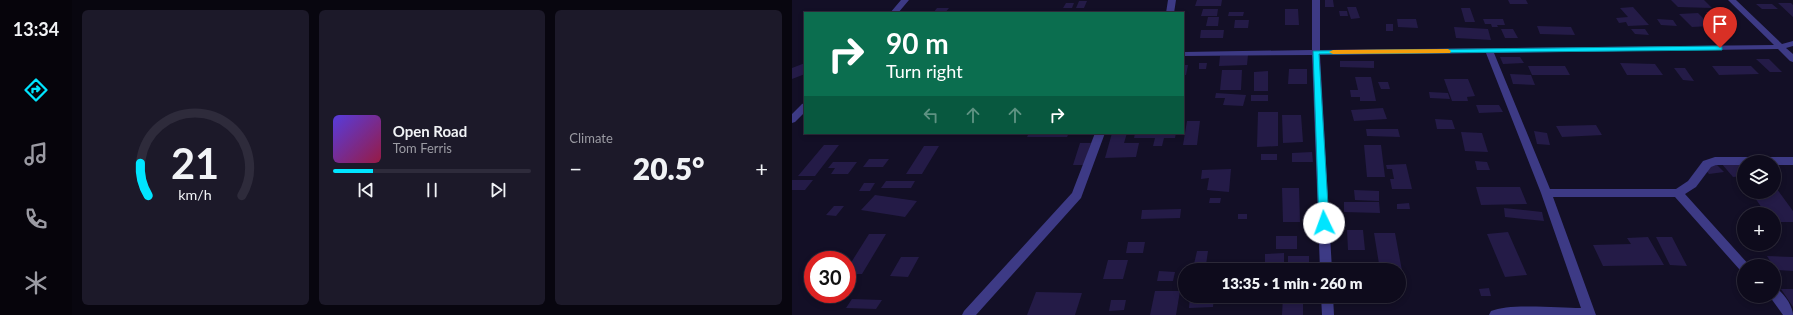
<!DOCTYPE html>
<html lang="en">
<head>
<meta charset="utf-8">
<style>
	:root { --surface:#0e0b1c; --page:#1c1929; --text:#f1f3f6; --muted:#9b9ba3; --line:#2e2b3b; --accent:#00e5ff }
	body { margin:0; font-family:Lato,sans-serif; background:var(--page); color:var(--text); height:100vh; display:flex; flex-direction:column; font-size:15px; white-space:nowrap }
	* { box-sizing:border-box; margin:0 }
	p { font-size:13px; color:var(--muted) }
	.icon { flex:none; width:22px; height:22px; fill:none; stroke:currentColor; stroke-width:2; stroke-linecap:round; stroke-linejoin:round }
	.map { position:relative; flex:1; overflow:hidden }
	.sheet { display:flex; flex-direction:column; gap:10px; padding:10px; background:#08060f; width:720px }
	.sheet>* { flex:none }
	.hud { position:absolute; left:12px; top:12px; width:380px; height:122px; border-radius:0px; box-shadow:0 2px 6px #0003,0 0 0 1px var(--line); background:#0b6e4f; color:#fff; overflow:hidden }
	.fabs { position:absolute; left:945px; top:155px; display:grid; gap:8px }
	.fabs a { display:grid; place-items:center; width:44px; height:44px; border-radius:50%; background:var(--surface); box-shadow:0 2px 6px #0003,0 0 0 1px var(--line); font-size:20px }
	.speed { position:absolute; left:12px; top:251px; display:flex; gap:8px; font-size:20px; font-weight:700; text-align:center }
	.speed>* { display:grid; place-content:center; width:52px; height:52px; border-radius:50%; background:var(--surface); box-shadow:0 2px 6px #0003,0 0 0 1px var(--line); line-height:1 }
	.speed .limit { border:6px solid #d22; background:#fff; color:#111 }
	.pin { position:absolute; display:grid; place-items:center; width:34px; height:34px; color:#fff; margin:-41px -17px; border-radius:50% 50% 50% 0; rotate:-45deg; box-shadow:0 0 4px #0007 }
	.pin .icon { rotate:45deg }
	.me { position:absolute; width:44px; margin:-22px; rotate:357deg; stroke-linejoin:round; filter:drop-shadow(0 0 3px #0008) }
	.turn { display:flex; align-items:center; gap:14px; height:84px; padding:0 16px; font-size:18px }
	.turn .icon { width:52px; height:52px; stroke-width:2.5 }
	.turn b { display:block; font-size:28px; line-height:34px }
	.lanes { display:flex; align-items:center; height:38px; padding:0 16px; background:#0003; justify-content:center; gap:20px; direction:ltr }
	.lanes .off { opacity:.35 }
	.big { font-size:30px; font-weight:800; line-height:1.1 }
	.sheet .tile { flex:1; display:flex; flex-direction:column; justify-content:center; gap:6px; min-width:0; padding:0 14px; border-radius:6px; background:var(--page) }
	.sheet .dial { align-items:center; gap:0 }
	.dial svg { height:104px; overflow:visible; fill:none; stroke:var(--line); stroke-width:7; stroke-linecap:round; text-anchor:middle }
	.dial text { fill:var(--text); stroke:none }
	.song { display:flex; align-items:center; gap:12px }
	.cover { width:48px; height:48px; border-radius:6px; background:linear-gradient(135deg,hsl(250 70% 55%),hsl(340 70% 35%)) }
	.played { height:4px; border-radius:2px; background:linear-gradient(90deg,var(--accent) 20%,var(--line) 20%) }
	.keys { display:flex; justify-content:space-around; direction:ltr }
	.heat { display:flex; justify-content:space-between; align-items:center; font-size:22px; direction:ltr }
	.sheet .tiles { flex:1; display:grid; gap:10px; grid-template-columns:repeat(3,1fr) }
	.trip { position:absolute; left:386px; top:263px; width:228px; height:40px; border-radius:20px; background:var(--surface); box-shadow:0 2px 6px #0003,0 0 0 1px var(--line); font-weight:800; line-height:40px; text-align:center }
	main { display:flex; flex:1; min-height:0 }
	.tab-bar { display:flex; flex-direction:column; width:72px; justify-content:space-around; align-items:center; background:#06040b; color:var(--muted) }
	.tab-bar .icon { width:28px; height:28px }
	.tab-bar .current { color:var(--accent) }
	.tab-bar b { font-size:18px; color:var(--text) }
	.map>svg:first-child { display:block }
</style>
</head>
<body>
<main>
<nav class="tab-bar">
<b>13:34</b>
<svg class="icon current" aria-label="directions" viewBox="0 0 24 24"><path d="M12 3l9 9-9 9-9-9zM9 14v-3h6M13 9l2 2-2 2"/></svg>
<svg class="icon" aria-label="music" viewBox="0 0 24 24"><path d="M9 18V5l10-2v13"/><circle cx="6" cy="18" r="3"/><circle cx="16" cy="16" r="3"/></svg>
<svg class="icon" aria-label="phone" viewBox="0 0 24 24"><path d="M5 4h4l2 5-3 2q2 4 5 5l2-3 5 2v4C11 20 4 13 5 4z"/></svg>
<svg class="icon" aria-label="climate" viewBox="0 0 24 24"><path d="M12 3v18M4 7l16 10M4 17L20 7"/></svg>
</nav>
<section class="sheet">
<div class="tiles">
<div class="tile dial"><svg viewBox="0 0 100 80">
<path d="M14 69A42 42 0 1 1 86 69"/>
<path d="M14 69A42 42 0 0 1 8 44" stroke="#00e5ff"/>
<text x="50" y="56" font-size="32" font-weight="700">21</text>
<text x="50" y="72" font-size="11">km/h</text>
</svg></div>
<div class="tile">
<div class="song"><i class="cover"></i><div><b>Open Road</b><p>Tom Ferris</p></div></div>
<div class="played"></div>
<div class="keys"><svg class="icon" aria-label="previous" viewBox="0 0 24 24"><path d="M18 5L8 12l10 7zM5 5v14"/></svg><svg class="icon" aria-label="pause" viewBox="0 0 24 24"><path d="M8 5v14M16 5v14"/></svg><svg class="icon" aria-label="next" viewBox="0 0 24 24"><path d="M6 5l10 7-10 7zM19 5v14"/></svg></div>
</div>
<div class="tile"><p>Climate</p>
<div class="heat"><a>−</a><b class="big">20.5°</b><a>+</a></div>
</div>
</div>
</section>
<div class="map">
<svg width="1001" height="315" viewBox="0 0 1001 315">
	<rect width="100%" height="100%" fill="#130f26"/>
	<path fill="#241b47" d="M405,0H430L429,6H403Z
		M533,0H541L542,7H533Z
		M716,0H734L736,4H718Z
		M879,0H912L920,8L886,7Z
		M287,1H295L292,8H284Z
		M274,3H282L280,8H271Z
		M986,3H999L1001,5V17Z
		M964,4H980L986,9H970Z
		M555,7H564L568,18L559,19Z
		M841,7L857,25L836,26L834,22L827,23L824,18L836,17L828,8Z
		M145,8H157L153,13H141Z
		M669,8H678L683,22H673Z
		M411,9H426L425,16H409Z
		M493,9H506L507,25H493Z
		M547,11H555L556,16H548Z
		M437,12H452L451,16H436Z
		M914,12L930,13L934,18L917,17Z
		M906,13L919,26L900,27L887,14Z
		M416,17H427L426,26H414Z
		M605,19H624L626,28L606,27Z
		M691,19H711L713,25H705L706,27H700L699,24H693Z
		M865,19L881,20L885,26L869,25Z
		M443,20H457L456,28H442Z
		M932,22L942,32H926L917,23Z
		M594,24H601V31H594Z
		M745,26L779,27L783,35L748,34Z
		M662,27L696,29L699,40L664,38Z
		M709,29H721L726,38H713Z
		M839,29H853L857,35L843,34Z
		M409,30H432L431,38H408Z
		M456,55L455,65L427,66L428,56Z
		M708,57H728L732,63L711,64Z
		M964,59H977L990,72H978Z
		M548,61H582V68L548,67Z
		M13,63V74L0,79V68Z
		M407,63H415L414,69H407Z
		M828,63L863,64L871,75H835Z
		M391,65H396L394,75H391Z
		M736,66H773L778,75H740Z
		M920,66H959L967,74L927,75Z
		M882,68H893L902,81L891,80Z
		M497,69H515V84H496Z
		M430,70H450L449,90H428Z
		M476,71V91H462V72Z
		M718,74L739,75L743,85L721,84Z
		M563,77H579L584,101H568V97H559L558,90H566Z
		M652,79H676L683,96L675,97L676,101H660Z
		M586,82H596L598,89H589Z
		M637,92L656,93L658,99L638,98Z
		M424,93L454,95L451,106L431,105L433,98H423Z
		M459,95H476V101H459Z
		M684,105H707L711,112L687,113Z
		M591,108L595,119L562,121L559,110Z
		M466,112H486V146L465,147Z
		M490,115H509L511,142L491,143Z
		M643,119L660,120L663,129H645Z
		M395,121H408L405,145H391Z
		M804,125L810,135L770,137L764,126Z
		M574,129H606L608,137L575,136Z
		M742,131L755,133L758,145L745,144Z
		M669,132L690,133L696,152L673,151Z
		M237,133H277L275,137H235Z
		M320,133H335L332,143H347L344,157L313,158Z
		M343,133H384L383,138H372L370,146H361L363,138H342Z
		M288,143H299L292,165H281Z
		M32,145H47L23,176H6Z
		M572,145H589L593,177H575Z
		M132,146H147L130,174H114Z
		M520,152L521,162H500V153Z
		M469,154H485V160H469Z
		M77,159H97L91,167H71Z
		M967,159L970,162H952V176L941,177L929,163Z
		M683,161L695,162L698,170H685Z
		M41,162H65L56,174H39L43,168H36Z
		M614,164L620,189H600L598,179H602L600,169H595L594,165Z
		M924,164L932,172L917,174L910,166Z
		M439,169L437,192L415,190L417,178L409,179L410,170Z
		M0,180H21L13,190H0Z
		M94,181H123L119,188H89Z
		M72,183H83L78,191H67Z
		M982,185L1001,211V222H982V214H974L959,192H982Z
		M684,187H728L735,204L689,205Z
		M490,188H507L508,222H491Z
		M562,190L587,191V201L563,200Z
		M83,195L125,201L113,217L69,210Z
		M418,198H429L428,203H417Z
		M552,202H587L588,213L552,212Z
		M617,203L618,209H605V204Z
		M42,206H52L44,216L34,215Z
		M712,208L750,212L752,221L713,217Z
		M389,209L388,218L349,219L350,210Z
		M446,214H455V219H446Z
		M555,230H571L573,250H556Z
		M716,232L735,275L713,277L695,234Z
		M582,233H603L611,276H607V270H588Z
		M77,234H94L70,274H55V269Z
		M484,236H505V249H484Z
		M856,237L872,265L811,266L801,245L839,244L835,238Z
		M864,237H880L895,266L878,265Z
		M336,242H353L351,253H334Z
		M405,251H416L414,265L402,264Z
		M492,253V266L473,267V254Z
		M496,256H517V266H496Z
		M975,256L1001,257V271L984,270Z
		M109,257H127L116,277L98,276Z
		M316,260H336L331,279H311Z
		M367,271L383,272L381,281H365Z
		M388,274H393V281H387Z
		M697,288L699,296H689L687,289Z
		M989,289H1001V307Z
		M363,291H388L384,315H358Z
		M244,292L290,293L283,315H235Z
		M398,296H422L421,307L397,308Z
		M491,296H511V315H490Z
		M60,299L90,300L84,309L54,308Z
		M319,300H334L332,310L317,311Z"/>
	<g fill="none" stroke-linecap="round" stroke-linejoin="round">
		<path fill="#3d3a85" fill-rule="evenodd" d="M109,0H117L106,13H98Z
			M376,0H384L382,13H374Z
			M520,0H528V50L982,45L936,0H944L990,44L1001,41V46L994,48L1001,54V62L998,61L986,49L702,53L758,189H884L896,181L911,161L923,157H1001V165H982V162H952V165H924L919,167L904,187L893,194L958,266H952V271L948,270L883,197H761L804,315H697L699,311C718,303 767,308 789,308L749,193L694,53L528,55L540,270H528L520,55L391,56V52L520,50Z
			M13,103V112L3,122L0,123V114L10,104Z
			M303,133H313L289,198L184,315H170L172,311L280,193Z
			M982,287C991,291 1001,306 1001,315H991L978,297L982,296Z
			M529,296H541L542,315H530Z"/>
	</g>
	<path fill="#00e5ff" stroke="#0095a6" d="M928,46L930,47V50L527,54L537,223L532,227L527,223L521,51Z"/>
	<path fill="#f59e0b" d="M656,49L659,51L658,53L541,54L537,52L541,50Z"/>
</svg>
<div class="fabs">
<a><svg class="icon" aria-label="layers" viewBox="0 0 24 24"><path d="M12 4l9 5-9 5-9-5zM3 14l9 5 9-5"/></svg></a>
<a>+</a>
<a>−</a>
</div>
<div class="speed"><div class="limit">30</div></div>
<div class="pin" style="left:928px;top:48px;background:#d93025"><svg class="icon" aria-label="arrive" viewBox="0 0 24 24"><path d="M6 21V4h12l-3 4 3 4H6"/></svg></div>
<svg class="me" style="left:532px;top:223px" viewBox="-20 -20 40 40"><circle r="19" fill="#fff"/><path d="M0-13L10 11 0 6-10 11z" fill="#00e5ff"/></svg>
<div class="trip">13:35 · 1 min · 260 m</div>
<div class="hud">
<div class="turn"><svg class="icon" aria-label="right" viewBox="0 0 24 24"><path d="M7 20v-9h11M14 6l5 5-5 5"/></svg><div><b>90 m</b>Turn right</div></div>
<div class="lanes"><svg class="icon off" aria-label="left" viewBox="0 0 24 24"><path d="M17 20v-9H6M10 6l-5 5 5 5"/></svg><svg class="icon off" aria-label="ahead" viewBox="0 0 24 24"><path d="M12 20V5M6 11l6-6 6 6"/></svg><svg class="icon off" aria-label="ahead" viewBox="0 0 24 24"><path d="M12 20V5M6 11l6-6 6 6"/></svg><svg class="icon" aria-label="right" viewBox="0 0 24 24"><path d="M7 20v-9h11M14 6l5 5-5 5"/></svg></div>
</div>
</div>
</main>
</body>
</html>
